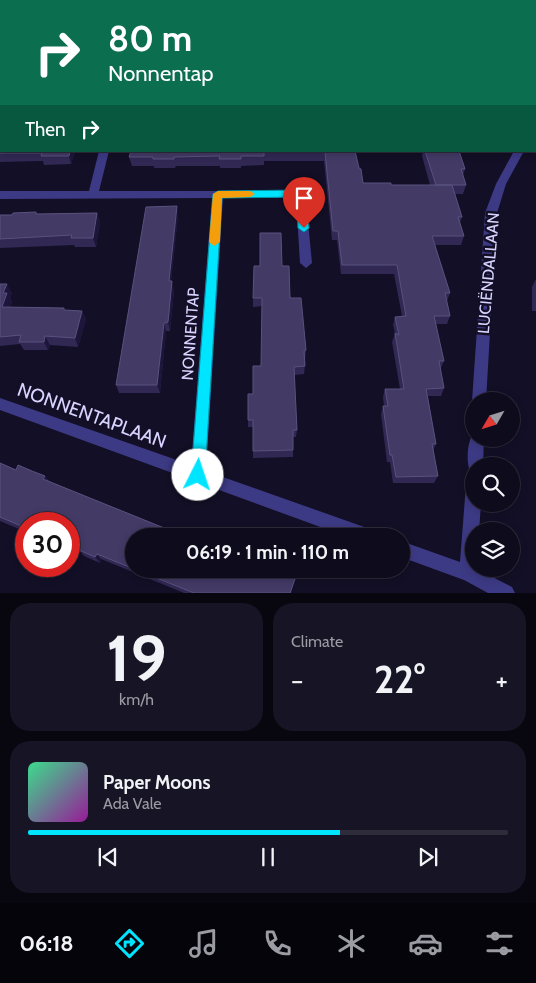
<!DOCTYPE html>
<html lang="en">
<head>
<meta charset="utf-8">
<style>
	:root { --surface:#0e0b1c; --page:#171425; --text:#f1f3f6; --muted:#9b9ba3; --line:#2e2b3b; --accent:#00e5ff }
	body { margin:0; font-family:Cabin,sans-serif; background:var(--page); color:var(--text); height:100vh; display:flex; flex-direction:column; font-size:19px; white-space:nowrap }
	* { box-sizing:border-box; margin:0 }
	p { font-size:16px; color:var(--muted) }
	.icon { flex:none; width:28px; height:28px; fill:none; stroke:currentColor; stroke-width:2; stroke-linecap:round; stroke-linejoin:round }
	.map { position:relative; height:593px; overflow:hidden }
	.side { display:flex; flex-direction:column; gap:10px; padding:10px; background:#08060f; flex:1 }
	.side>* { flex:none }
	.banner { position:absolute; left:0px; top:0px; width:536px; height:152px; box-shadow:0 2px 8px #0003,0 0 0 1px var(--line); background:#0b6e4f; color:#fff; overflow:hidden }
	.needle { width:32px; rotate:231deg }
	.buttons { position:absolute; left:465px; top:392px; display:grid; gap:10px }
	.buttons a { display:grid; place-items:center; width:55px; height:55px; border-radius:50%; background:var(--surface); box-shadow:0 2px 8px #0003,0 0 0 1px var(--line); font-size:25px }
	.speed { position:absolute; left:15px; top:512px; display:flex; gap:10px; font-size:25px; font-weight:700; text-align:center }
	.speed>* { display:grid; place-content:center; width:65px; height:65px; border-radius:50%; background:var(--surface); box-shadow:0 2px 8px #0003,0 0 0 1px var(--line); line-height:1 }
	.speed .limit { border:8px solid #d22; background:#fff; color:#111 }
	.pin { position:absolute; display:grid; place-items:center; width:42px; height:42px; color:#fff; margin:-51px -21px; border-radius:50% 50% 50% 0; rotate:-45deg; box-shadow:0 0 5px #0007 }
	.pin .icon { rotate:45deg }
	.me { position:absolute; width:55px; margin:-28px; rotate:4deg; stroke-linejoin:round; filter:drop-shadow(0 0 4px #0008) }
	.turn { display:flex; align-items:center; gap:18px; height:105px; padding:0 25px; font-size:22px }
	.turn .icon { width:65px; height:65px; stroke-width:2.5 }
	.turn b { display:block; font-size:35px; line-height:42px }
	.then { display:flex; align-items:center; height:48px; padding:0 25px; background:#0003; gap:10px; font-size:19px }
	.big { font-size:38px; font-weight:700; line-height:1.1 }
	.side .tile { flex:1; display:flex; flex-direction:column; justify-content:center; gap:8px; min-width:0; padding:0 18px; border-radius:20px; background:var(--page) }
	.side .dial { align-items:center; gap:0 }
	.dial b { font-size:65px; line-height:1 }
	.song { display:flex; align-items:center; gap:15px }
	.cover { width:60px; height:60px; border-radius:8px; background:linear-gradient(135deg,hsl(150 70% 55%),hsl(300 70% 35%)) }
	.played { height:5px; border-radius:2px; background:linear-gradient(90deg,var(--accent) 65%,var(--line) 65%) }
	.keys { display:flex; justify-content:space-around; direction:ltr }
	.heat { display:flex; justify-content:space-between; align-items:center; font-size:28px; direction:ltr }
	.side .tiles { flex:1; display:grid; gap:10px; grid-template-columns:1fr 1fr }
	.tile:last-child { grid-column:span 2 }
	.trip { position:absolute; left:125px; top:528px; width:285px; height:50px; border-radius:25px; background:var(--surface); box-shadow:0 2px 8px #0003,0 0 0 1px var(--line); font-weight:700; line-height:50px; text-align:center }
	.tab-bar { display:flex; height:80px; justify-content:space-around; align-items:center; background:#06040b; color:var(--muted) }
	.tab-bar .icon { width:35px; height:35px }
	.tab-bar .active { color:var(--accent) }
	.tab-bar b { font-size:22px; color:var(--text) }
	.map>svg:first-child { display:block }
</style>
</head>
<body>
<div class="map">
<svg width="536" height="593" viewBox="0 0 536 593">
	<rect width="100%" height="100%" fill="#130f26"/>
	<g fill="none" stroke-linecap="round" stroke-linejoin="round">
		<path fill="#3d3a85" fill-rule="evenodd" d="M258,0H266V1H258Z
			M500,0H508L509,1H501Z
			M1,32V40L0,41V33Z
			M535,69L536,70V79L535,78Z
			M0,74H1V80H0Z
			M535,96H536L535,108Z
			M99,151H109L99,191H305L312,263L306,268L300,263L296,198H223L206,471L367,528L373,530L375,536H345L0,410V398L191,465L212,198L0,199V191H89Z
			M514,151H524L506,184L497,213L486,401H474V405L472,401L485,213L496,184Z
			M474,433V439H484L483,466H474V473L470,471C466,462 467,440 474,433Z
			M474,478V504H481L479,531H474V569H477L512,587L515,593H488L464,580L401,557V541L460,562L466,485L469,480Z"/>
	</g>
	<path fill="#312854" d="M0,87L75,151L71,164L44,165L43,161L0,162Z
		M131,151H355L356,158L363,183L391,185H430L422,156L423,151H459L465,169L463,175L466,185L463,194H455L462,217L460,223L464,236L461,245H435L450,293L447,301L450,316L447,324H436L444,361L440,370L444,388L441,396H428L436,444L433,451L438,476L434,483H393L390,462H387L381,414L383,406H384L383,397L385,389H400L392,342L395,333L393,325L395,317L402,316L394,274H341L337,240H332L324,161H264V165L241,166V168H220V166H176L175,168H154V166H132L129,157Z
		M97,213L100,223L96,247H75L74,245L0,248V215Z
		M178,216L171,281L174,290L170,331H166L160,393H119L116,385Z
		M282,266L306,350L305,359H304L305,366L304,374L294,375L297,430L296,437H293V457L253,458V427H248V420L261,366L262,306L253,307V298Z
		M536,279V311H532V287Z
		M0,284L12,293L10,298L12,302L10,307L82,311L86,319L78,347L50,345L48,350H24L20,344L0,346Z
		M0,463L16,470L45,476L50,482L179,534L201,536H134L295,579L291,593H184L101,559L100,563L84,556L79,550L69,545V524H26V532L0,521Z"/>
	<path fill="#1d163a" d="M70,151H75L71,164L69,156Z
		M177,206L178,216L170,290L169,281Z
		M97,213L100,223L96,247L93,238Z
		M172,281L174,290L170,331L168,322Z
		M7,284L12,293L10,298L12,302L7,316L2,307L3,293Z
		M82,311L86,319L78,347L75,338Z
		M164,323L166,331L160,393L157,385Z
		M45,336L50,345L48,350L44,342Z
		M45,476L50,483L43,479Z
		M97,554L101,559L100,563L95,557Z"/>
	<path fill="#433a66" stroke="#5a527e" d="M72,0H231V1H71Z
		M289,0H486V1H289Z
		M0,87H1V151H70L69,156H41L42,153H0Z
		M131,151H355L359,168L361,169L363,183H391V185H452L462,217H458L464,236H432L450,293H445L450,316H434L444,361H439L444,388L426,389L436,444H432L438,476L396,477L392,455H390L383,406H388L385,389H404L395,333L399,335L395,317L406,316L397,265H342L338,231H333L325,152H264V156H241V159H219L220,156L174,157V159H153V157H129Z
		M425,151H459L465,169H461L466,185H436Z
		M177,206L169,281H172L168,322L164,323L157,385H116L146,207Z
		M36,212V214L97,213L93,238H71L72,235L0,239V215H12L13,213Z
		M260,233H281L282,266H289L290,298H301L306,350L304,351L305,366L294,367L297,430H293V450L253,451V420H248V394H253V366H261L262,298H253L254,266H260Z
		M0,284H7L3,293H7L2,307L64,308V310L82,311L75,338L45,336L44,342H19L21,335L0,337Z
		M0,463L16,470L18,465L32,471L45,476L43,479L179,534L181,528L201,536H134V569L97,554L95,557L79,550V546L69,542V524H26V528L0,517Z
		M134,569H270L295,579L290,593H194Z"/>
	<path fill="#00e5ff" stroke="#0095a6" d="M301,190L306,194L309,228L304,232L298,228L297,197L222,198L205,475L203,480L198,482L193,480L191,475L213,194L218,191Z"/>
	<path fill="#f59e0b" d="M218,191H250L255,194L250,197L222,198L220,242L214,246L209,242L213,194Z"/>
	<g text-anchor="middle" stroke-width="5" stroke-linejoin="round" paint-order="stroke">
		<g font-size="16" fill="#d9d4ff" stroke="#130f26">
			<text transform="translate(488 273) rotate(-85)" y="6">LUCIËNDALLAAN</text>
			<text transform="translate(190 334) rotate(-86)" y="6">NONNENTAP</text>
		</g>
		<g font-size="19" fill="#d9d4ff" stroke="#130f26">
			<text transform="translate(92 415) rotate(20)" y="7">NONNENTAPLAAN</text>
		</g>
	</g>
</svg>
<div class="buttons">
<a><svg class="needle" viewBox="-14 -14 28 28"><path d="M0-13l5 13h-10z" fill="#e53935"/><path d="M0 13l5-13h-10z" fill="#9b9ba3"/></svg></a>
<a><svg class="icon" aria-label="search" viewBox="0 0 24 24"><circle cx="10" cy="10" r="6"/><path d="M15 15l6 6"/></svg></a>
<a><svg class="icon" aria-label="layers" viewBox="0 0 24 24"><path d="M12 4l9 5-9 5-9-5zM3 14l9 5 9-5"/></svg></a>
</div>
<div class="speed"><div class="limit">30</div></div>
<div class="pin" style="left:304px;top:228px;background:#d93025"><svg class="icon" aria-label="arrive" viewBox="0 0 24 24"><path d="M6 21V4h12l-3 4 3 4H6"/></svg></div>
<svg class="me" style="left:198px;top:475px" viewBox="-20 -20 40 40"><circle r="19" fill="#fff"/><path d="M0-13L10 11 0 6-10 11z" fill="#00e5ff"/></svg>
<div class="trip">06:19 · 1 min · 110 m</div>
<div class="banner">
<div class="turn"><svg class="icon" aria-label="right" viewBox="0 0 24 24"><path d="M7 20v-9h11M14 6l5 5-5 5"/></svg><div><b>80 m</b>Nonnentap</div></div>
<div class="then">Then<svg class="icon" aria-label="right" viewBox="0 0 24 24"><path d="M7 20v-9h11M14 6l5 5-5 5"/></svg></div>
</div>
</div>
<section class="side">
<div class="tiles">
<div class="tile dial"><b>19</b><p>km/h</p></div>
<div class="tile"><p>Climate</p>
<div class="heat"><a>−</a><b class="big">22°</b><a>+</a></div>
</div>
<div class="tile">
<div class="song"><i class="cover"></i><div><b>Paper Moons</b><p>Ada Vale</p></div></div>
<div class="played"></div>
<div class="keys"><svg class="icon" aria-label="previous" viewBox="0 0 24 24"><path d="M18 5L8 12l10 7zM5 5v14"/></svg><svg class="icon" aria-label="pause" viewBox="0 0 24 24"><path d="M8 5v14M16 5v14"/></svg><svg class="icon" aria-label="next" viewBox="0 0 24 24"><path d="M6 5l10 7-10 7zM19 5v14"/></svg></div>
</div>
</div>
</section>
<nav class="tab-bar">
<b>06:18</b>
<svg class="icon active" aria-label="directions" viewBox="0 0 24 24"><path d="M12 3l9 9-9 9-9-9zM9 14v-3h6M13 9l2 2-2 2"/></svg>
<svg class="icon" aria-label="music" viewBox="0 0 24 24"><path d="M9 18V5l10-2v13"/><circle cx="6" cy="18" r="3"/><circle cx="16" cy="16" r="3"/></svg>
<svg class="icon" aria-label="phone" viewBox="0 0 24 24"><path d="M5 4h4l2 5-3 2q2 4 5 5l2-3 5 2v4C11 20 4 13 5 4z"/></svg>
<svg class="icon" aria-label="climate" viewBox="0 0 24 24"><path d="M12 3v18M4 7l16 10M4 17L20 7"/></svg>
<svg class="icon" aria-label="car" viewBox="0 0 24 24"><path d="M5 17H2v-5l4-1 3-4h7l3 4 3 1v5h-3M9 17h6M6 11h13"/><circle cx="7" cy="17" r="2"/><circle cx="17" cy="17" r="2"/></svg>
<svg class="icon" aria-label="filters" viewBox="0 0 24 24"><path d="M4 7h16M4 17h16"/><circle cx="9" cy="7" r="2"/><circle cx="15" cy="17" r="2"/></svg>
</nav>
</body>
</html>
